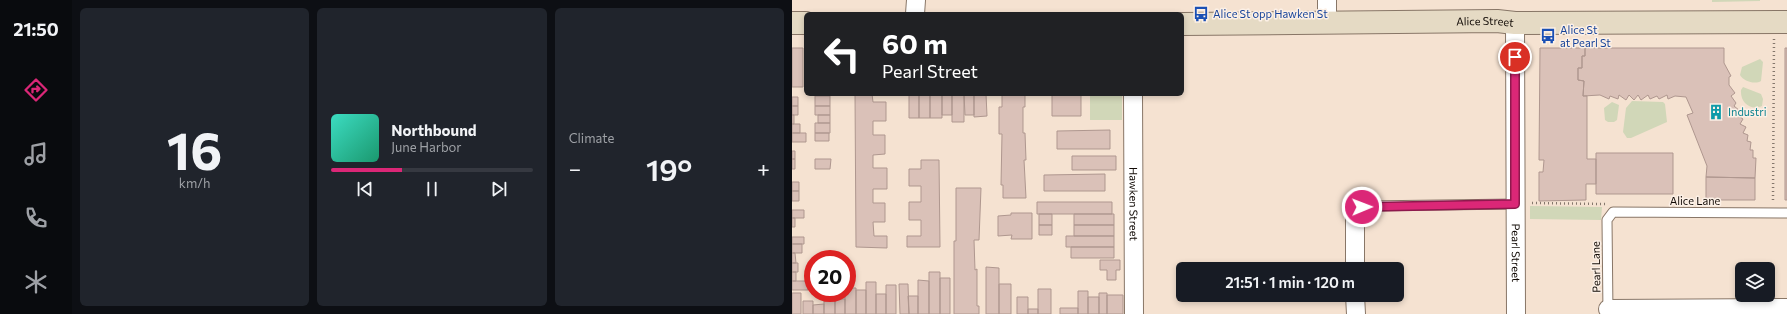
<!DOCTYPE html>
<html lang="en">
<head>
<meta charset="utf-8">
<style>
	:root { --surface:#171b24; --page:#20242c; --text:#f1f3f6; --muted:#9ea1a6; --line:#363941; --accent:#db2777 }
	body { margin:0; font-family:Commissioner,sans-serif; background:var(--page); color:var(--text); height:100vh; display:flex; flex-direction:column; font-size:15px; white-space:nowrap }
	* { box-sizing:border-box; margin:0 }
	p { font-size:13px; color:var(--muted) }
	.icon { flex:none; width:22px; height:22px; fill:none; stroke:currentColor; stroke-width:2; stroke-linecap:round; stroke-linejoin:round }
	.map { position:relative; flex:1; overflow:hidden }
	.sheet { display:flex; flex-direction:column; gap:8px; padding:8px; background:#0d0f14; width:720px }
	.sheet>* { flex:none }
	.hud { position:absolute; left:12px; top:12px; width:380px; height:84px; border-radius:6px; box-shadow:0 2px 6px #0003; background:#202124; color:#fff; overflow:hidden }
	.tools { position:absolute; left:943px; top:262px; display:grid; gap:8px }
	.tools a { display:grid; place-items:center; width:40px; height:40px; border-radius:6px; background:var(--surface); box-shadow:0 2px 6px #0003; font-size:20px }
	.speed { position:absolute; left:12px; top:250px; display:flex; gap:8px; font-size:20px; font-weight:700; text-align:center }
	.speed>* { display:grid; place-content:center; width:52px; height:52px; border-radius:50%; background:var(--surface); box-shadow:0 2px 6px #0003; line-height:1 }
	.speed .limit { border:6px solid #d22; background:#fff; color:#111 }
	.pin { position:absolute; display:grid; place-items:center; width:34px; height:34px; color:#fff; margin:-17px; border:2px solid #fff; border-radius:50%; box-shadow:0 1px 4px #0007 }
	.me { position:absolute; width:44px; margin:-22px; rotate:89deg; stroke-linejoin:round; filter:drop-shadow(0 0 3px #0008) }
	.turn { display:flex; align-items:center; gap:14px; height:84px; padding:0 12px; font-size:18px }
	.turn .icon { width:52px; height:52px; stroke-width:2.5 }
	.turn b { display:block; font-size:28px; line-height:34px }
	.big { font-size:30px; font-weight:600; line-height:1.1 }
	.sheet .card { flex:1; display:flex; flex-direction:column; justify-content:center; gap:6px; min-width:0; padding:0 14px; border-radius:6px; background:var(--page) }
	.sheet .dial { align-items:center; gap:0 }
	.dial b { font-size:52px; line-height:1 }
	.song { display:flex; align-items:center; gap:12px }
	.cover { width:48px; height:48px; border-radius:6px; background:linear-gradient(135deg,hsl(170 70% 55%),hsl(160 70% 35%)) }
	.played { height:4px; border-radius:2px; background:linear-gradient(90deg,var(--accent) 35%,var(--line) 35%) }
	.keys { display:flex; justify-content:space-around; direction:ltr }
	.heat { display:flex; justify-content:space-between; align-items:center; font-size:22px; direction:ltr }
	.sheet .tiles { flex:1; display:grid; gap:8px; grid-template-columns:repeat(3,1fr) }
	.trip { position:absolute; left:384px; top:262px; width:228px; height:40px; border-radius:6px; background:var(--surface); box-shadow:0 2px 6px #0003; font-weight:600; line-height:40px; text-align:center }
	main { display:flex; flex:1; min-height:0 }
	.dock { display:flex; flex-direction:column; width:72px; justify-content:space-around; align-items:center; background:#090b0e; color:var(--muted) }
	.dock .icon { width:28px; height:28px }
	.dock .on { color:var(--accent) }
	.dock b { font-size:18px; color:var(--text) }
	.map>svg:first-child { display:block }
</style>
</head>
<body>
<main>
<nav class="dock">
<b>21:50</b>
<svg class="icon on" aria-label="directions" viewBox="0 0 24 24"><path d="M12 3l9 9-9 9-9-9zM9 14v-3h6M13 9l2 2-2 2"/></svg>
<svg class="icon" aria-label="music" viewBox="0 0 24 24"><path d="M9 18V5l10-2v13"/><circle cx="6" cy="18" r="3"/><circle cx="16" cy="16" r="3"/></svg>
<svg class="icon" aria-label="phone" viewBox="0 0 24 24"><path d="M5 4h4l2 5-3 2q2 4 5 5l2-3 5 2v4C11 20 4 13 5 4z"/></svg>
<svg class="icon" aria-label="climate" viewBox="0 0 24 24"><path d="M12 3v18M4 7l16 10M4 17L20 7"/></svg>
</nav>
<section class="sheet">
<div class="tiles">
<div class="card dial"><b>16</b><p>km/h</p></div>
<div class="card">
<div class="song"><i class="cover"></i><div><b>Northbound</b><p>June Harbor</p></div></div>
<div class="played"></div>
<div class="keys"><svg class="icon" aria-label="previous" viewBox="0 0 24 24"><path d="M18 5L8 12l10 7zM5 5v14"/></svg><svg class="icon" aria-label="pause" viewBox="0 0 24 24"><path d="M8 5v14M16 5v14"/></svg><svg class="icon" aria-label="next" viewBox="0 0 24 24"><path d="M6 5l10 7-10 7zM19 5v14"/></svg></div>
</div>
<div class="card"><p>Climate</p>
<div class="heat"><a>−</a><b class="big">19°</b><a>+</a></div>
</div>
</div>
</section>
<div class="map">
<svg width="995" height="314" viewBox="0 0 995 314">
	<rect width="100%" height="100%" fill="#f5e2d1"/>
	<path fill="#d1d7b8" d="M920,0H968V1L920,2Z
		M968,59L971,62L969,81C963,85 951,81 948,75L950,67Z
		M951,87L969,94L971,99L970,106C958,111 948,102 949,90Z
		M298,94H330V120H298Z
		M840,101L871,102L873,104L875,122L839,138H835L831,132L834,108Z
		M820,102L827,105L825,120L822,122H816L813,120L812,108Z
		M738,206L810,207L809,220L738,219Z"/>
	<path fill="#dac1b8" stroke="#af978f" d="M0,48H11V87H0Z
		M748,48H793V56H790V68H786V80L792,81L791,96H795V159H804V184H794V200L747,201V172H751L752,160H747Z
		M793,48H932V63L939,76L937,77V85L943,93L939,96L944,103L942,106L948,111L945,115L951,119L948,124L954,127L951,133L956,135L955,141L959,142L958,150H961V158H964L963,178L914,177L915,166L895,115L901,113L894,97L883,96L876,99L875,95L867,99L865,96L858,99L856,95L849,100L846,95L842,100L837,95L834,100L827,95L826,99L818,96L817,99L808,95L791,96L792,81L786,80V68H790V56H793Z
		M993,48H995V200H993Z
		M13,51H14V65H13Z
		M63,94H80L81,102H94V121H81V135H93V154L81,155V168H95V189H81V203H93V222H81L82,236H95V248L64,247Z
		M117,94H127V118H117Z
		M127,94H138V118H127Z
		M138,94H150V118H138Z
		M150,94H160V115H150Z
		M160,94H172V122H160Z
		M172,94H182V115H173Z
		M182,94H194L195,116L182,117Z
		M210,94H233V107H231V133H233L234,160H232L234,198H211V185H209L210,134H207V107H210Z
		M260,94H289V116H260Z
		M23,96H38V106H23Z
		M0,97H6V106H0Z
		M0,106H6V115H0Z
		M23,106H38V115H23Z
		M0,115H2V124H0Z
		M26,115H38V123H26Z
		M23,123H38V133H23Z
		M0,124H8V133H0Z
		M318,130V149H265V131Z
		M0,133H14V142H0Z
		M23,133H37V141H23Z
		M0,151H3V159H0Z
		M804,153H881V194H804Z
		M280,156H324V170H280Z
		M0,159H3V169H0Z
		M23,159H39L38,169H23Z
		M129,160H147L148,247H115V236H129V220H117V202H129V186H117V169H129Z
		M313,174V191H252V175Z
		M914,177L963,178V200H914Z
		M0,182H7V191H0Z
		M164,188H189L187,240H182L183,270L185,269V306H187V314H162V241H164Z
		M0,191H7V201H0Z
		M245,202H320V214H245Z
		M0,210H12V218H0Z
		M219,213H240V239H219L220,235L206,236V216L219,215Z
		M247,214H260V225H247Z
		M282,214H322V225H282Z
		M0,218H3V227H0Z
		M247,225H260V235H247Z
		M282,225H322V236H282Z
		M274,236H322V247H274Z
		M0,237H12V244H0Z
		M0,244H10V253H0Z
		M279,247H322V258H279Z
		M0,253H3L4,263H0Z
		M308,260H328V270H324V280H315V270H308Z
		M0,263H6V272H0Z
		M194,267L207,268V314H194Z
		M0,272H4V281H0Z
		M137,272H148V314H137Z
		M148,278H158V314H148Z
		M126,280L137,281V314H126Z
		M0,281H16V290H0Z
		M74,282H84V314H74Z
		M107,284H116L117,314H108Z
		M207,284H219V314H207Z
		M94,285H104V314H94Z
		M55,288H64V314H53V293H55Z
		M246,289H259V314H246Z
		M64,290H74V314H64Z
		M286,291H296V314H286Z
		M0,293H9V314H0Z
		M307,293H315V314H307Z
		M84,294H94V314H84Z
		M315,295H331V314H315Z
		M116,296H126V314H117Z
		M225,297H236V314H225Z
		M296,297H307V314H296Z
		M32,299H43V314H32Z
		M43,299H53V314H43Z
		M11,301H21V314H11Z
		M32,304V314H21V305Z
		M268,308H286V314H268Z
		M236,309H246V314H236Z"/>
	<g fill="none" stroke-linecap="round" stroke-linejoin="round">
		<defs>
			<path id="lane" d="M563,215L567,208L573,206L723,204
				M816,313L815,220L821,212L995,213"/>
			<g id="street">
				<path d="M535,0V24"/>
				<path d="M123,14L124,0"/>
				<path id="s1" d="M723,23L724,314"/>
				<path id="s2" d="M341,94L342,314"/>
				<path d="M563,215V269"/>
				<path d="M563,295L564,314"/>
				<path d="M816,309L995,308"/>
			</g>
			<g id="secondary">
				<path d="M0,23H14"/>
				<path id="s3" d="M390,24L705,21L723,23L995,22"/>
			</g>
		</defs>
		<use href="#lane" stroke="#887667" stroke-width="11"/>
		<use href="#street" stroke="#887667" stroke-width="20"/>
		<use href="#secondary" stroke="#887667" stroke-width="24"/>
		<path stroke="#84776c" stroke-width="2.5" stroke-dasharray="1 3" stroke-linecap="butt" d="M981,200L982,39
			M740,203L813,204"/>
		<use href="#lane" stroke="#fff" stroke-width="9"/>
		<use href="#street" stroke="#fff" stroke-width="18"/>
		<use href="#secondary" stroke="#e5dac4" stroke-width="22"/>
	</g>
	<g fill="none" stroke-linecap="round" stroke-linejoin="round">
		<defs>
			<path id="route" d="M570,207L723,204V57"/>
		</defs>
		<use href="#route" stroke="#8e194d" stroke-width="10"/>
		<use href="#route" stroke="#db2777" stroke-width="7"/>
	</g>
	<defs>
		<symbol id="bus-bare" viewBox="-9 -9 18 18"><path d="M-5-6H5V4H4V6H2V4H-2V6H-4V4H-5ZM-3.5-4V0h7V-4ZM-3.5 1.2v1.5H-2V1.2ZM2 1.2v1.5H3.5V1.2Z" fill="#1a4fb4" stroke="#fcf0e6" stroke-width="2.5" paint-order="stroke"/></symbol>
		<symbol id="building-bare" viewBox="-9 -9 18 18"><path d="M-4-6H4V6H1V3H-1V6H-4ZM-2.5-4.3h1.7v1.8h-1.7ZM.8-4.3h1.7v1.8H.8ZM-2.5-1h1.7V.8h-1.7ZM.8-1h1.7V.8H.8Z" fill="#0f9aa8" stroke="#fcf0e6" stroke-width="2.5" paint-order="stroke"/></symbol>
	</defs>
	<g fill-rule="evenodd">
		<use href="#bus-bare" x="398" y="3" width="22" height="22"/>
		<use href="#bus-bare" x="745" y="25" width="22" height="22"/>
		<use href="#building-bare" x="913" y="101" width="22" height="22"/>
	</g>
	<g text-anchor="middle" stroke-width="3" stroke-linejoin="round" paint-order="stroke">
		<g font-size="11" fill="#164399" stroke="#fcf0e6" text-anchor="start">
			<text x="421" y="18">Alice St opp Hawken St</text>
			<text x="768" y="34">Alice St<tspan x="768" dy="13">at Pearl St</tspan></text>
		</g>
		<g font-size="11" fill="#120b06" stroke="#fcf0e6">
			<text dy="4" stroke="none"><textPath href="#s3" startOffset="303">Alice Street</textPath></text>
			<text x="903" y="205">Alice Lane</text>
			<text dy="4" stroke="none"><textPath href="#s2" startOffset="110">Hawken Street</textPath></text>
			<text dy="4" stroke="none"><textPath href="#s1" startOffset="230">Pearl Street</textPath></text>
			<text transform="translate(804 267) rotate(-91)" y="4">Pearl Lane</text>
		</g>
		<g font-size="11" fill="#0d838f" stroke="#fcf0e6" text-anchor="start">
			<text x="936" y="116">Industri</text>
		</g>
	</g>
</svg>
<div class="tools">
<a><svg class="icon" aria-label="layers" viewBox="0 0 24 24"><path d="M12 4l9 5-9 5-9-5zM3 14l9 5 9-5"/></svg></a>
</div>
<div class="speed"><div class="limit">20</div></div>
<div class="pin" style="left:723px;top:57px;background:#d93025"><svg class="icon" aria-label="arrive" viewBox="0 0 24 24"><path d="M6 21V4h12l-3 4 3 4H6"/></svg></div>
<svg class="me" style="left:570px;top:207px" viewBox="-20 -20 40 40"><circle r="17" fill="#db2777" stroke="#fff" stroke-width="3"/><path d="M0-11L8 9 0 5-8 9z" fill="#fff"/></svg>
<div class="trip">21:51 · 1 min · 120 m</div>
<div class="hud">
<div class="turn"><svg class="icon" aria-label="left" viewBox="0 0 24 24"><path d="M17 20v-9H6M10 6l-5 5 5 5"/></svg><div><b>60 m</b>Pearl Street</div></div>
</div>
</div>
</main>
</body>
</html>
